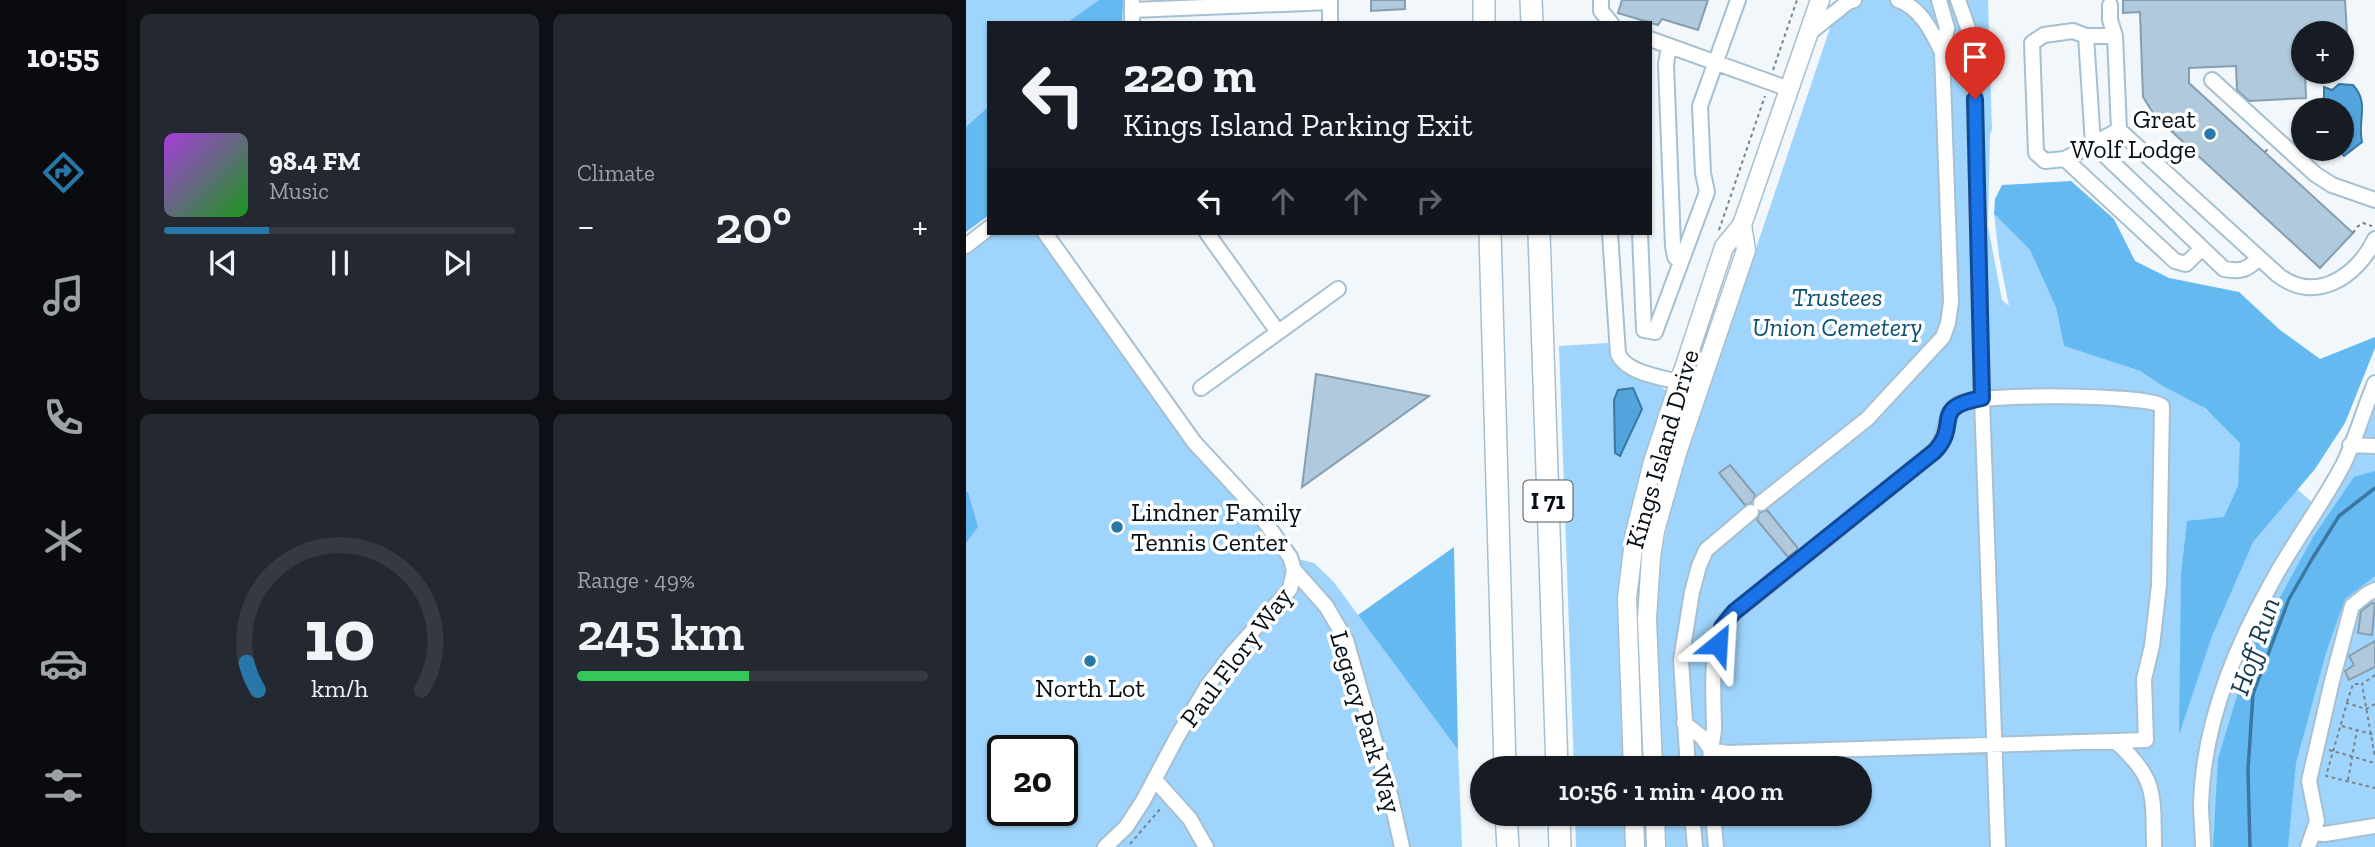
<!DOCTYPE html>
<html lang="en">
<head>
<meta charset="utf-8">
<style>
	:root { --surface:#171b24; --page:#242831; --text:#f1f3f6; --muted:#9ea1a6; --line:#363941; --accent:#2778a9 }
	body { margin:0; font-family:"Zilla Slab",serif; background:var(--page); color:var(--text); height:100vh; display:flex; flex-direction:column; font-size:26px; white-space:nowrap }
	* { box-sizing:border-box; margin:0 }
	p { font-size:23px; color:var(--muted) }
	.icon { flex:none; width:38px; height:38px; fill:none; stroke:currentColor; stroke-width:2; stroke-linecap:round; stroke-linejoin:round }
	.map { position:relative; flex:1; overflow:hidden }
	.sheet { display:flex; flex-direction:column; gap:14px; padding:14px; background:#0d0f14; width:840px }
	.sheet>* { flex:none }
	.guide { position:absolute; left:21px; top:21px; width:665px; height:214px; border-radius:0px; box-shadow:0 2px 5px #0004; background:#171b24; color:var(--text); overflow:hidden }
	.buttons { position:absolute; left:1325px; top:21px; display:grid; gap:14px }
	.buttons a { display:grid; place-items:center; width:63px; height:63px; border-radius:50%; background:var(--surface); box-shadow:0 2px 5px #0004; font-size:35px }
	.speed { position:absolute; left:21px; top:735px; display:flex; gap:14px; font-size:35px; font-weight:700; text-align:center }
	.speed>* { display:grid; place-content:center; width:91px; height:91px; border-radius:50%; background:var(--surface); box-shadow:0 2px 5px #0004; line-height:1 }
	.speed .limit { border:4px solid #111; border-radius:10px; background:#fff; color:#111 }
	.pin { position:absolute; display:grid; place-items:center; width:60px; height:60px; color:#fff; margin:-72px -30px; border-radius:50% 50% 50% 0; rotate:-45deg; box-shadow:0 0 7px #0007 }
	.pin .icon { rotate:45deg }
	.me { position:absolute; width:77px; margin:-38px; rotate:27deg; stroke-linejoin:round; filter:drop-shadow(0 0 5px #0008) }
	.turn { display:flex; align-items:center; gap:24px; height:147px; padding:0 21px; font-size:32px }
	.turn .icon { width:91px; height:91px; stroke-width:2.5 }
	.turn b { display:block; font-size:49px; line-height:60px }
	.lanes { display:flex; align-items:center; height:66px; padding:0 21px; background:#0003; justify-content:center; gap:35px; direction:ltr }
	.lanes .off { opacity:.35 }
	.big { font-size:52px; font-weight:600; line-height:1.1 }
	.sheet .tile { flex:1; display:flex; flex-direction:column; justify-content:center; gap:10px; min-width:0; padding:0 24px; border-radius:10px; background:var(--page) }
	.sheet .dial { align-items:center; gap:0 }
	.dial svg { height:182px; overflow:visible; fill:none; stroke:var(--line); stroke-width:7; stroke-linecap:round; text-anchor:middle }
	.dial text { fill:var(--text); stroke:none }
	.song { display:flex; align-items:center; gap:21px }
	.cover { width:84px; height:84px; border-radius:10px; background:linear-gradient(135deg,hsl(280 70% 55%),hsl(120 70% 35%)) }
	.played { height:7px; border-radius:4px; background:linear-gradient(90deg,var(--accent) 30%,var(--line) 30%) }
	.keys { display:flex; justify-content:space-around; direction:ltr }
	.heat { display:flex; justify-content:space-between; align-items:center; font-size:38px; direction:ltr }
	.charge { height:10px; border-radius:5px; background:linear-gradient(90deg,#34c759 49%,var(--line) 0) }
	.sheet .tiles { flex:1; display:grid; gap:14px; grid-template-columns:repeat(2,1fr) }
	.trip { position:absolute; left:504px; top:756px; width:402px; height:70px; border-radius:35px; background:var(--surface); box-shadow:0 2px 5px #0004; font-weight:600; line-height:70px; text-align:center }
	main { display:flex; flex:1; min-height:0 }
	.tabs { display:flex; flex-direction:column; width:126px; justify-content:space-around; align-items:center; background:#090b0e; color:var(--muted) }
	.tabs .icon { width:49px; height:49px }
	.tabs .on { color:var(--accent) }
	.tabs b { font-size:32px; color:var(--text) }
	.map>svg:first-child { display:block }
</style>
</head>
<body>
<main>
<nav class="tabs">
<b>10:55</b>
<svg class="icon on" aria-label="directions" viewBox="0 0 24 24"><path d="M12 3l9 9-9 9-9-9zM9 14v-3h6M13 9l2 2-2 2"/></svg>
<svg class="icon" aria-label="music" viewBox="0 0 24 24"><path d="M9 18V5l10-2v13"/><circle cx="6" cy="18" r="3"/><circle cx="16" cy="16" r="3"/></svg>
<svg class="icon" aria-label="phone" viewBox="0 0 24 24"><path d="M5 4h4l2 5-3 2q2 4 5 5l2-3 5 2v4C11 20 4 13 5 4z"/></svg>
<svg class="icon" aria-label="climate" viewBox="0 0 24 24"><path d="M12 3v18M4 7l16 10M4 17L20 7"/></svg>
<svg class="icon" aria-label="car" viewBox="0 0 24 24"><path d="M5 17H2v-5l4-1 3-4h7l3 4 3 1v5h-3M9 17h6M6 11h13"/><circle cx="7" cy="17" r="2"/><circle cx="17" cy="17" r="2"/></svg>
<svg class="icon" aria-label="filters" viewBox="0 0 24 24"><path d="M4 7h16M4 17h16"/><circle cx="9" cy="7" r="2"/><circle cx="15" cy="17" r="2"/></svg>
</nav>
<section class="sheet">
<div class="tiles">
<div class="tile">
<div class="song"><i class="cover"></i><div><b>98.4 FM</b><p>Music</p></div></div>
<div class="played"></div>
<div class="keys"><svg class="icon" aria-label="previous" viewBox="0 0 24 24"><path d="M18 5L8 12l10 7zM5 5v14"/></svg><svg class="icon" aria-label="pause" viewBox="0 0 24 24"><path d="M8 5v14M16 5v14"/></svg><svg class="icon" aria-label="next" viewBox="0 0 24 24"><path d="M6 5l10 7-10 7zM19 5v14"/></svg></div>
</div>
<div class="tile"><p>Climate</p>
<div class="heat"><a>−</a><b class="big">20°</b><a>+</a></div>
</div>
<div class="tile dial"><svg viewBox="0 0 100 80">
<path d="M14 69A42 42 0 1 1 86 69"/>
<path d="M14 69A42 42 0 0 1 9 57" stroke="#2778a9"/>
<text x="50" y="56" font-size="32" font-weight="700">10</text>
<text x="50" y="72" font-size="11">km/h</text>
</svg></div>
<div class="tile"><p>Range · 49%</p><b class="big">245 km</b><div class="charge"></div></div>
</div>
</section>
<div class="map">
<svg width="1409" height="847" viewBox="0 0 1409 847">
	<rect width="100%" height="100%" fill="#f1f7fa"/>
	<path fill="#9fd5fc" fill-rule="evenodd" d="M0,0H157L156,23H23V215L0,232Z
		M870,0H1022L1026,130L1024,134L1022,226L1036,300L1043,306L1033,256L1028,214L1064,250L1090,308L1098,346L1174,371L1195,385L1213,386L1356,511L1409,400V847H698L697,814H894V768H696C693,704 687,638 693,575C697,533 709,494 721,454L863,31Z
		M23,233H79L228,442L324,557L348,563L367,581L492,750L496,847H0V246ZM37,751H96V810H37Z
		M642,343C650,380 676,373 703,392L663,516L657,569L660,768H608L593,346Z
		M609,814H661L663,847H610Z"/>
	<path fill="#65b9f1" d="M133,0H157L156,23H101Z
		M21,108L23,215L0,232V127Z
		M1105,181L1148,219L1169,261L1203,278L1273,292L1314,330L1354,359L1409,337V348L1379,423L1349,469L1287,542L1246,636L1213,735L1215,575L1221,521L1258,517L1272,486L1274,443L1239,408L1195,385L1174,371L1098,346L1090,308L1064,250L1028,214L1029,199L1036,185Z
		M1409,471V576L1379,599L1360,653L1330,763L1322,847H1247L1252,759L1284,652L1347,537L1388,477Z
		M0,492H2L12,527L0,543Z
		M488,547L492,750L392,615Z"/>
	<path fill="#51a5dc" stroke="#3b78a1" stroke-width="2" d="M1373,84L1387,85C1404,103 1391,121 1396,142L1378,156L1371,149H1376V110H1351L1358,97V87L1366,90Z
		M667,388L676,409L654,456L649,453L648,400L652,390Z"/>
	<g fill="none" stroke-linecap="round" stroke-linejoin="round">
		<path stroke="#3b78a1" stroke-width="3.5" d="M1284,847L1282,770L1287,694L1323,599L1346,559L1373,516L1409,488"/>
	</g>
	<path fill="#b0c9dc" stroke="#869eb0" stroke-width="2" d="M405,0H439V9L405,11Z
		M656,0H742L732,30L696,19L692,25L652,13Z
		M1157,0H1379L1381,33H1337V72H1339L1340,98L1283,101L1271,90L1270,66L1223,68V83L1387,233L1354,268L1189,116L1177,97L1174,12L1157,13Z
		M350,374L463,396L336,487Z
		M764,465L789,495L786,503L779,505L753,473Z
		M801,510L831,547V550L822,557L791,520L794,512Z
		M1406,603H1409L1406,635L1392,633L1395,611Z
		M1409,641V667L1383,680L1379,671L1388,665L1383,656Z"/>
	<g fill="none" stroke-linecap="round" stroke-linejoin="round">
		<defs>
			<path id="minor" d="M364,0V23
				M635,0V11L645,23
				M932,0C955,8 966,32 976,52
				M992,0L1003,31L1008,75L1016,399L1032,847
				M1144,5V20L1149,36L1153,130L1312,275C1349,304 1391,277 1409,239
				M166,10L364,2
				M166,23V0
				M842,34L882,2L888,0
				M1120,36L1127,144L1258,269C1275,272 1281,270 1293,258
				M1149,36H1120L1107,31L1078,35L1066,43L1070,153L1079,161L1099,159L1153,130
				M684,39L823,89
				M703,46L700,64L707,246L709,257L715,262
				M1246,80L1349,174L1366,185L1409,200
				M1099,159L1209,261L1220,264L1235,249
				M79,233L228,442L289,508L324,557L328,570L324,589L266,654L242,685L211,737L177,801L160,827L139,847
				M241,233L312,332
				M644,233L652,354C661,373 693,377 713,382
				M674,233L678,330L689,332L741,192L737,173L734,106L772,0
				M0,246L23,228
				M235,388L372,289
				M1384,445L1409,446
				M795,503L901,419L977,337L982,323L985,302L976,52L981,28L973,0
				M328,570L360,606L380,640L425,798L436,847
				M718,723L736,737L745,750L761,753L1180,740L1178,679L1186,646L1193,585L1196,406C1180,394 1010,393 992,404C977,413 983,435 969,451L761,619C742,649 748,695 748,729C747,742 743,755 744,768
				M1149,741C1191,778 1187,794 1188,847
				M722,768L715,660L726,592L733,566L740,550L785,512
				M190,781L224,819L240,847
				M726,814L729,847
				M747,814L750,847
				M1347,833L1359,834L1409,826
				M1237,847C1237,833 1235,818 1235,804C1237,726 1268,649 1306,582C1328,541 1357,504 1378,463C1390,438 1398,409 1409,383
				M1342,847L1351,821L1343,781L1366,681L1386,606L1401,594L1409,590"/>
			<path id="major" d="M667,768L661,598L669,533L687,462L758,247L776,225L854,0
				M687,768L681,619L685,557L689,531L711,453L780,250L776,225
				M668,814L669,847
				M689,814L690,847"/>
			<path id="highway" d="M518,0V23
				M565,0L566,23
				M524,233L539,768
				M573,233L591,768
				M540,814L542,847
				M593,814L594,847"/>
		</defs>
		<use href="#minor" stroke="#a6bfd1" stroke-width="18"/>
		<use href="#major" stroke="#a6bfd1" stroke-width="21"/>
		<use href="#highway" stroke="#a6bfd1" stroke-width="24"/>
		<path stroke="#7b8287" stroke-width="2" stroke-dasharray="3.5 3.5" stroke-linecap="butt" d="M807,70L831,0
			M1299,152L1303,148
			M753,230L799,96
			M1387,233L1391,227L1397,223L1406,226
			M1409,675L1396,684L1409,758
			M1381,702L1387,684H1394
			M1409,704L1400,709L1381,703L1360,776L1409,788
			M1376,726L1405,734L1409,732
			M1363,750L1409,763
			M1382,780L1391,730
			M164,844L195,808"/>
		<use href="#minor" stroke="#fff" stroke-width="14"/>
		<use href="#major" stroke="#fff" stroke-width="18"/>
		<use href="#highway" stroke="#fff" stroke-width="21"/>
	</g>
	<g fill="none" stroke-linecap="round" stroke-linejoin="round">
		<defs>
			<path id="route" d="M752,644L756,627L768,612L969,451C995,423 963,408 1016,398L1009,99"/>
		</defs>
		<use href="#route" stroke="#114b97" stroke-width="18"/>
		<use href="#route" stroke="#1a73e8" stroke-width="12"/>
	</g>
	<g fill="#2778a9" stroke="#fff" stroke-width="2.5">
		<circle cx="1244" cy="134" r="7"/>
		<circle cx="151" cy="527" r="7"/>
		<circle cx="124" cy="661" r="7"/>
	</g>
	<g text-anchor="middle" stroke-width="7" stroke-linejoin="round" paint-order="stroke">
		<rect fill="#fff" stroke="#51575c" stroke-width="2" x="557.5" y="480.5" width="49" height="41" rx="5"/>
		<g font-size="24" font-weight="bold" fill="#070f16">
			<text x="582" y="509">I 71</text>
		</g>
		<g font-size="26" fill="#070f16" stroke="#fff" text-anchor="end">
			<text x="1230" y="128">Great<tspan x="1230" dy="30">Wolf Lodge</tspan></text>
			<text x="165" y="521" text-anchor="start">Lindner Family<tspan x="165" dy="30">Tennis Center</tspan></text>
			<text x="124" y="697" text-anchor="middle">North Lot</text>
		</g>
		<g font-size="26" font-style="italic" fill="#0f5075" stroke="#fff">
			<text x="871" y="306">Trustees<tspan x="871" dy="30">Union Cemetery</tspan></text>
		</g>
		<g font-size="26" fill="#070f16" stroke="#fff">
			<text transform="translate(696 449) rotate(-74)" y="9">Kings Island Drive</text>
			<text transform="translate(270 657) rotate(-53)" y="9">Paul Flory Way</text>
			<text transform="translate(400 722) rotate(73)" y="9">Legacy Park Way</text>
		</g>
		<g font-size="28" font-style="italic" fill="#153950" stroke="#fff">
			<text transform="translate(1288 646) rotate(-71)" y="10">Hoff Run</text>
		</g>
	</g>
</svg>
<div class="buttons">
<a>+</a>
<a>−</a>
</div>
<div class="speed"><div class="limit">20</div></div>
<div class="pin" style="left:1009px;top:99px;background:#d93025"><svg class="icon" aria-label="arrive" viewBox="0 0 24 24"><path d="M6 21V4h12l-3 4 3 4H6"/></svg></div>
<svg class="me" style="left:752px;top:644px" viewBox="-20 -20 40 40"><path d="M0-17L14 15 0 8-14 15z" fill="#1a73e8" stroke="#fff" stroke-width="4"/></svg>
<div class="trip">10:56 · 1 min · 400 m</div>
<div class="guide">
<div class="turn"><svg class="icon" aria-label="left" viewBox="0 0 24 24"><path d="M17 20v-9H6M10 6l-5 5 5 5"/></svg><div><b>220 m</b>Kings Island Parking Exit</div></div>
<div class="lanes"><svg class="icon" aria-label="left" viewBox="0 0 24 24"><path d="M17 20v-9H6M10 6l-5 5 5 5"/></svg><svg class="icon off" aria-label="ahead" viewBox="0 0 24 24"><path d="M12 20V5M6 11l6-6 6 6"/></svg><svg class="icon off" aria-label="ahead" viewBox="0 0 24 24"><path d="M12 20V5M6 11l6-6 6 6"/></svg><svg class="icon off" aria-label="right" viewBox="0 0 24 24"><path d="M7 20v-9h11M14 6l5 5-5 5"/></svg></div>
</div>
</div>
</main>
</body>
</html>
